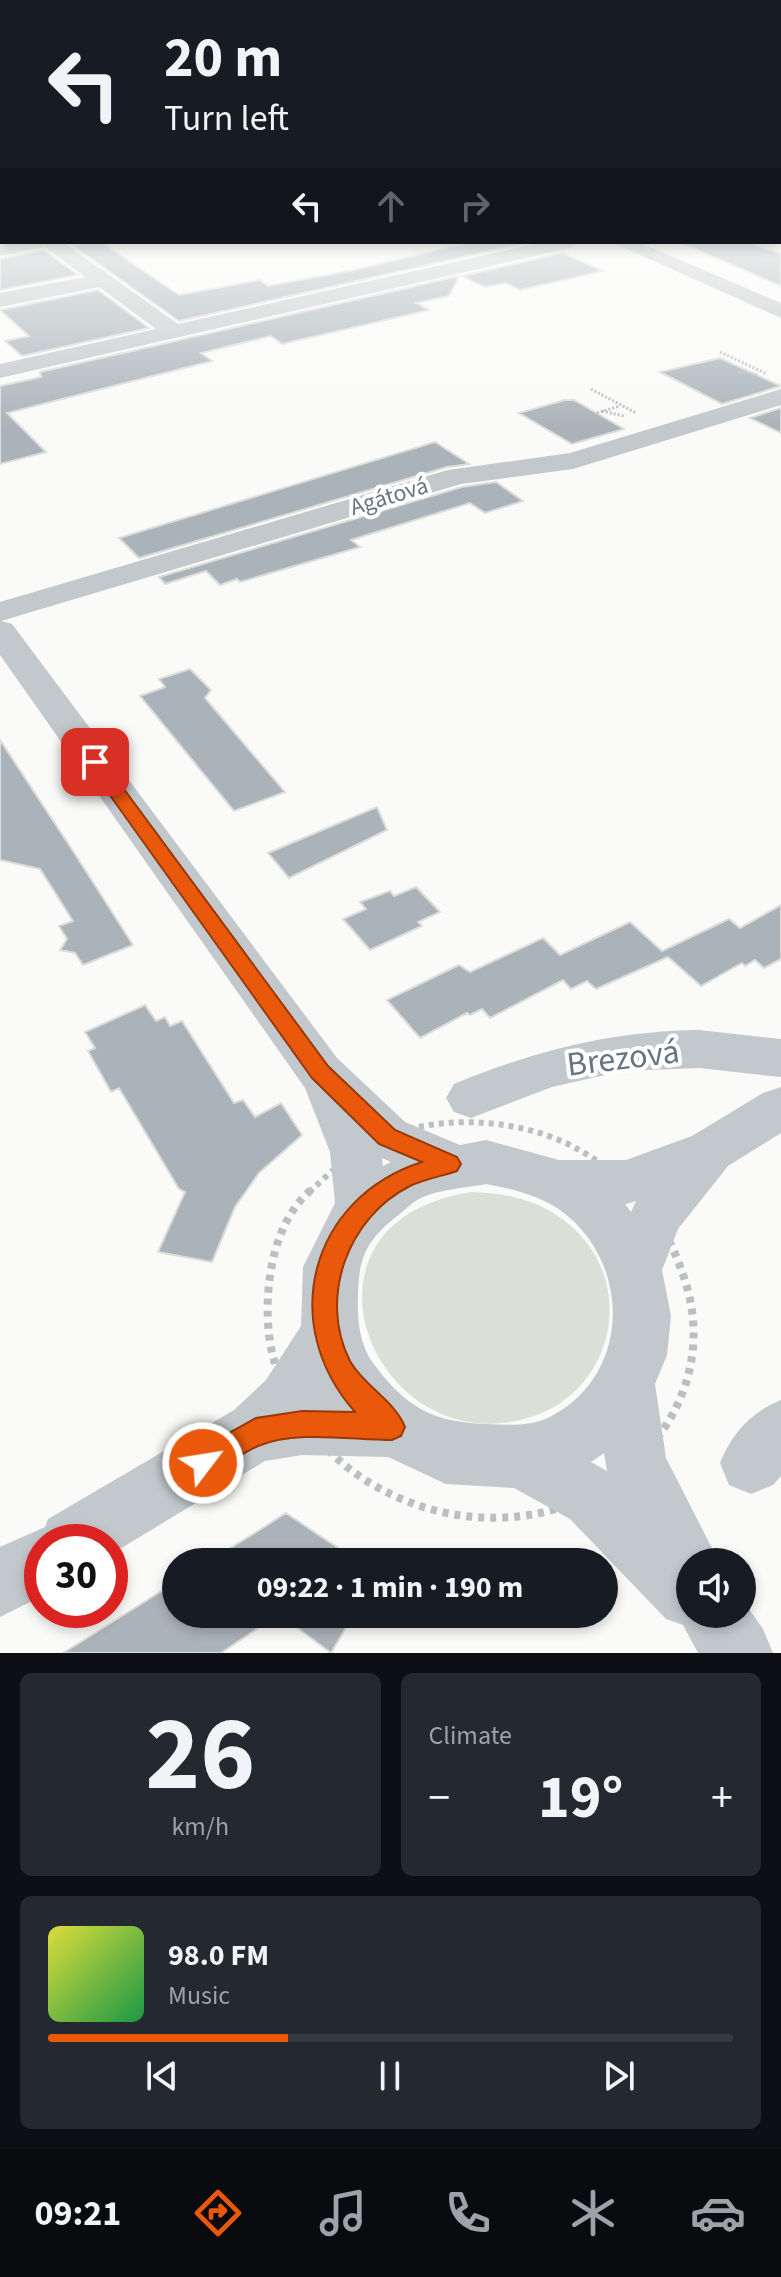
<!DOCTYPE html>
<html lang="en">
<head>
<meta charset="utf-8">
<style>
	:root { --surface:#171b24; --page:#242831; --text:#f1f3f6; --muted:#9ea1a6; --line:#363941; --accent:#ea580c }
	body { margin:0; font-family:"Source Sans 3",sans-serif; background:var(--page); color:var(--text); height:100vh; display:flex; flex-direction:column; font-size:30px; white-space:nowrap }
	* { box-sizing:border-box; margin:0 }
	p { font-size:26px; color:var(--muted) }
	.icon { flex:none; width:44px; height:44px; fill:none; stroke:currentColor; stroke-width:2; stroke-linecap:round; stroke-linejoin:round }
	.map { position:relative; height:1653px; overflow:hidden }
	.sheet { display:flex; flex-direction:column; gap:20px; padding:20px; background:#0d0f14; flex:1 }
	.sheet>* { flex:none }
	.top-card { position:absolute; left:0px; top:0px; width:782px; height:244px; box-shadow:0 4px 12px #0003; background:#171b24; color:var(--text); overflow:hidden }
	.tools { position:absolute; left:676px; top:1548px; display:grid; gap:16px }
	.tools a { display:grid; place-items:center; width:80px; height:80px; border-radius:50%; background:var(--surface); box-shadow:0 4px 12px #0003; font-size:40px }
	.speed { position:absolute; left:24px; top:1524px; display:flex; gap:16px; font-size:40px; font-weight:700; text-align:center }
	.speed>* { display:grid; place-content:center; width:104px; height:104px; border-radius:50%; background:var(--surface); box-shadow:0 4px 12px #0003; line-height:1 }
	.speed .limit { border:12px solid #d22; background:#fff; color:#111 }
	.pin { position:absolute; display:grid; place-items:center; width:68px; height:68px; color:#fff; margin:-34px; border-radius:16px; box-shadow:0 4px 12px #0006 }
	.me { position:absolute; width:88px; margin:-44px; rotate:59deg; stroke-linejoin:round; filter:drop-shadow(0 0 6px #0008) }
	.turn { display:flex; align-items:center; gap:28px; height:168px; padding:0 32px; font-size:36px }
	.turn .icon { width:104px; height:104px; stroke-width:2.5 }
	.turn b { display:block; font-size:56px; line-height:68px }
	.lanes { display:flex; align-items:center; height:76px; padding:0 32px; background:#0003; justify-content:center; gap:40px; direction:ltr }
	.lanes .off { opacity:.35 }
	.big { font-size:60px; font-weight:700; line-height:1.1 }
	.sheet .card { flex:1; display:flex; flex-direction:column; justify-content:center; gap:12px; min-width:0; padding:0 28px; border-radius:12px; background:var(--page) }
	.sheet .dial { align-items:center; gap:0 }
	.dial b { font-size:104px; line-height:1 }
	.song { display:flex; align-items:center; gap:24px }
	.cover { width:96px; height:96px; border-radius:12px; background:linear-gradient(135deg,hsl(60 70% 55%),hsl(140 70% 35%)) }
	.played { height:8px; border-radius:4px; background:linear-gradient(90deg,var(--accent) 35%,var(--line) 35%) }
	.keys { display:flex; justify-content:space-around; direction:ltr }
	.heat { display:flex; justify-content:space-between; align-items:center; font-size:44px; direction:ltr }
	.sheet .tiles { flex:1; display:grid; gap:20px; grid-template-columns:1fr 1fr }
	.card:last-child { grid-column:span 2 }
	.trip { position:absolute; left:162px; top:1548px; width:456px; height:80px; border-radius:40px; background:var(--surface); box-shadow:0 4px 12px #0003; font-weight:700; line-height:80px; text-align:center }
	.tab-bar { display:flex; height:128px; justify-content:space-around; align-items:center; background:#090b0e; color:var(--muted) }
	.tab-bar .icon { width:56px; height:56px }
	.tab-bar .on { color:var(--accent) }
	.tab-bar b { font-size:36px; color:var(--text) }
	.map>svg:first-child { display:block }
</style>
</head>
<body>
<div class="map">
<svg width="781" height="1653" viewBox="0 0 781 1653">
	<rect width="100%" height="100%" fill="#fafaf8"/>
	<path fill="#dadfd7" d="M471,1192C509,1193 543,1201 572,1227C637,1285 614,1391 531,1417C375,1467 274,1223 471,1192Z"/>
	<path fill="#aab3b9" stroke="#dcdcda" stroke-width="2" d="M101,242L179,295L260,280L268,286L354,270L472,242H530L179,321L72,245Z
		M679,242H749L781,254V286Z
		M44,250L78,275L0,290V259Z
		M562,253L603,271L520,290L506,283L485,287L462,276Z
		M459,276L449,296L416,303L429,310L282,344L271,336L201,353L212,361L7,413L46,452L0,464V386L41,377L40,372Z
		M98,290L149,328L22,356L5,341L29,336L0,310Z
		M720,358L781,386L722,404L660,372Z
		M565,400H574L624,429L572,444L519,413Z
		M781,408V433L750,418Z
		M435,442L469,464L447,467L139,558L119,538Z
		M496,482L523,501L485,513L470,503L351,540L360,547L240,582L237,579L220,585L206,571L165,584L159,577L462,487Z
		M190,669L211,690L205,698L285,792L234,811L140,696L165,687L159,679Z
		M0,740L73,851L133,945L83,965L75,953L60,950L67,939L59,926L73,921L40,869L0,860Z
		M377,807L387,830L289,878L268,853Z
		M416,887L440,912L418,922L422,926L370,950L343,919L366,909L360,902L390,891L394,896Z
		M781,905V959L764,968L755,960L745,966L742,963L701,986L668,957L596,989L587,981L571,989L563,980L490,1018L482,1009L470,1015L467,1013L420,1038L387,1000L459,965L470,972L543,938L560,955L630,922L662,951L729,919L740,928Z
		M145,1005L156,1021L165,1017L170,1026L182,1021L234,1103L243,1100L255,1117L281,1103L302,1135L259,1173L235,1207L212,1262L158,1252L185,1192L179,1189L119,1088L111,1092L88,1051L95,1048L85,1032Z
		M286,1513L359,1562H208L261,1529Z
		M176,1582V1614H354L331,1653L279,1614L221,1653H63Z"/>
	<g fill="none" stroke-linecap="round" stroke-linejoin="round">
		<path stroke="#bbbfc2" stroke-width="3" stroke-dasharray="2 2" stroke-linecap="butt" d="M720,352L767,374
			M739,372L758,375
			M591,389L636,413
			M602,411L624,416
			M597,413L620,406"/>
		<path stroke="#bbbfc2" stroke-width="6" stroke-dasharray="5 5" stroke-linecap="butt" d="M309,1192C324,1179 339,1163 356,1152C418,1111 518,1114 581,1151C601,1162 617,1176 634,1192"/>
		<path stroke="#bbbfc2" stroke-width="8" stroke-dasharray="6 6" stroke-linecap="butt" d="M311,1190C272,1223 264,1288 269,1335C275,1386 307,1435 347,1467C444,1543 594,1537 665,1427C696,1379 702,1325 682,1272C672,1242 655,1212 632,1190
			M742,1568L756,1586"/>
		<path fill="#c3c8cc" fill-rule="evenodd" d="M780,204H781V210H780Z
			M780,230H781V237H780Z"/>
		<path fill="#c3c8cc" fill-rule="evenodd" d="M0,199L2,200V213L0,212Z
			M11,242H63L178,324L544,242H580L570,248L0,378V364L156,329L99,287L0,307V293L85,277L45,247L0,256V244Z
			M611,242H638L781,303V318Z
			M781,389V405L573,469L461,484L1,621L12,624L337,1058L405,1122L460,1145L486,1140L559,1160H626L692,1136L763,1093L781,1087V1133L728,1166L678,1229L662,1270L671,1316L667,1355L655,1384L666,1458L719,1562H690V1614H742V1599L763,1629L773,1653H698L683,1625L666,1619L570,1519L514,1488L446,1484L388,1457L302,1455L265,1461L110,1555V1542H42V1596L0,1617V1547L45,1527L48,1519L234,1410L266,1380L301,1326L303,1267L335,1203L330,1152L305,1088L0,655V602L448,470L570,453ZM382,1158L391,1162L383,1166ZM486,1184C513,1189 537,1195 560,1210C632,1262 632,1375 550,1417C529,1427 507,1425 485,1424C431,1422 405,1406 373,1363C360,1345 357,1321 358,1299C358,1256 367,1239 401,1213C407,1208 414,1201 421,1198C439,1189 466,1188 486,1184ZM636,1201L631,1212L625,1204H626ZM604,1453L607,1471L591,1462Z
			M699,1030L781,1039V1077L699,1068L623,1071L552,1087L471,1118L454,1112L446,1098L454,1084C534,1051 612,1031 699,1030Z
			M781,1400V1476L773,1485L751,1494L729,1485L720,1463C732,1433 751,1412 781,1400Z"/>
	</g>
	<linearGradient id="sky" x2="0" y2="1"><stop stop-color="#96bcdc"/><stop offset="0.46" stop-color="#fdfdfc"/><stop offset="1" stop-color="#fdfdfc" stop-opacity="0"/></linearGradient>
	<rect width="781" height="430" fill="url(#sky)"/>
	<path fill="#ea580c" stroke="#983908" stroke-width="2" d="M95,756L101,758L328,1066L395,1130L457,1157L461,1164L457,1171C442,1176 425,1179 410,1186C348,1217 318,1298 350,1361C364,1386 395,1401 405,1427L401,1436L392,1440C351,1440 296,1430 258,1446C239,1454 223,1469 203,1478L193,1473L189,1463L193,1453L256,1418L302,1411L355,1412C277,1324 310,1198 422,1162L379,1144L312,1078L89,766V758Z"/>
	<g text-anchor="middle" stroke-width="8" stroke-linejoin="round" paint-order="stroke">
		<g font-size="24" fill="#657683" stroke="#fff">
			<text transform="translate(389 496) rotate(-17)" y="8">Agátová</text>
		</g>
		<g font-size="34" fill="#657683" stroke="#fff">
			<text transform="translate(623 1057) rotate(-7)" y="12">Brezová</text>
		</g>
	</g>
</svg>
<div class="tools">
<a><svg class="icon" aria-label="sound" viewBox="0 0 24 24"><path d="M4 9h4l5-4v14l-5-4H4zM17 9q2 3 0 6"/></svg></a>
</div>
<div class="speed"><div class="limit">30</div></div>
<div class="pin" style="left:95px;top:762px;background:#d93025"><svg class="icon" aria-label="arrive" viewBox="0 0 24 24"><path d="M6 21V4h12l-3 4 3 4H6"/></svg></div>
<svg class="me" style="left:203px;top:1463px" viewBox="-20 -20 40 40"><circle r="17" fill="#ea580c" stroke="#fff" stroke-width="3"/><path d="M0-11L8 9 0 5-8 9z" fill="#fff"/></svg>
<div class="trip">09:22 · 1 min · 190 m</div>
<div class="top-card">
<div class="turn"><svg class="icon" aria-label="left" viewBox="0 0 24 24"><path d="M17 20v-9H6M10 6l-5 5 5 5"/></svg><div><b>20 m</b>Turn left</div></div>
<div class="lanes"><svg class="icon" aria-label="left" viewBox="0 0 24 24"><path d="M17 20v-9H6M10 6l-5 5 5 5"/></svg><svg class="icon off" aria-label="ahead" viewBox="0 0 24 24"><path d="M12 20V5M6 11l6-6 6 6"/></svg><svg class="icon off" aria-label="right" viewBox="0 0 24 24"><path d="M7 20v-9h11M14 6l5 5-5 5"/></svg></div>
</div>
</div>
<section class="sheet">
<div class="tiles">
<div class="card dial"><b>26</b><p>km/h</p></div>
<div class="card"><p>Climate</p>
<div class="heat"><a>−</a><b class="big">19°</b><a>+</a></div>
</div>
<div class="card">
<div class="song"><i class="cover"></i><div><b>98.0 FM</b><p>Music</p></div></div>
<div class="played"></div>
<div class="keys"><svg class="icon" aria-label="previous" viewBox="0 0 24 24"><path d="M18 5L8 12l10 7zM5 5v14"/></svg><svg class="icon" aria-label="pause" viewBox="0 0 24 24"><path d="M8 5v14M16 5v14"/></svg><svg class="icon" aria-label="next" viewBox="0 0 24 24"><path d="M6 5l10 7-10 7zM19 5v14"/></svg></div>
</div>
</div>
</section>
<nav class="tab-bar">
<b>09:21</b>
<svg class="icon on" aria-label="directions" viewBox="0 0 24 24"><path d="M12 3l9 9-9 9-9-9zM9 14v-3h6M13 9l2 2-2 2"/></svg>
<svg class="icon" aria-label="music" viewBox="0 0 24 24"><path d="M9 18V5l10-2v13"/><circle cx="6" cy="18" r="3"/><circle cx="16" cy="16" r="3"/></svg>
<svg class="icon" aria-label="phone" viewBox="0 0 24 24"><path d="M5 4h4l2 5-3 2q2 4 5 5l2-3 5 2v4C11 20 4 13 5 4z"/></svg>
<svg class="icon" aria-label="climate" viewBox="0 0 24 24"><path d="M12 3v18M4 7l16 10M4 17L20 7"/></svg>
<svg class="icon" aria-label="car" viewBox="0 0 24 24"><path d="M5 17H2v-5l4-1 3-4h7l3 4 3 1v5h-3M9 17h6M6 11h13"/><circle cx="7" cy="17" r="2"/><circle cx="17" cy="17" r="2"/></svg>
</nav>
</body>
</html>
